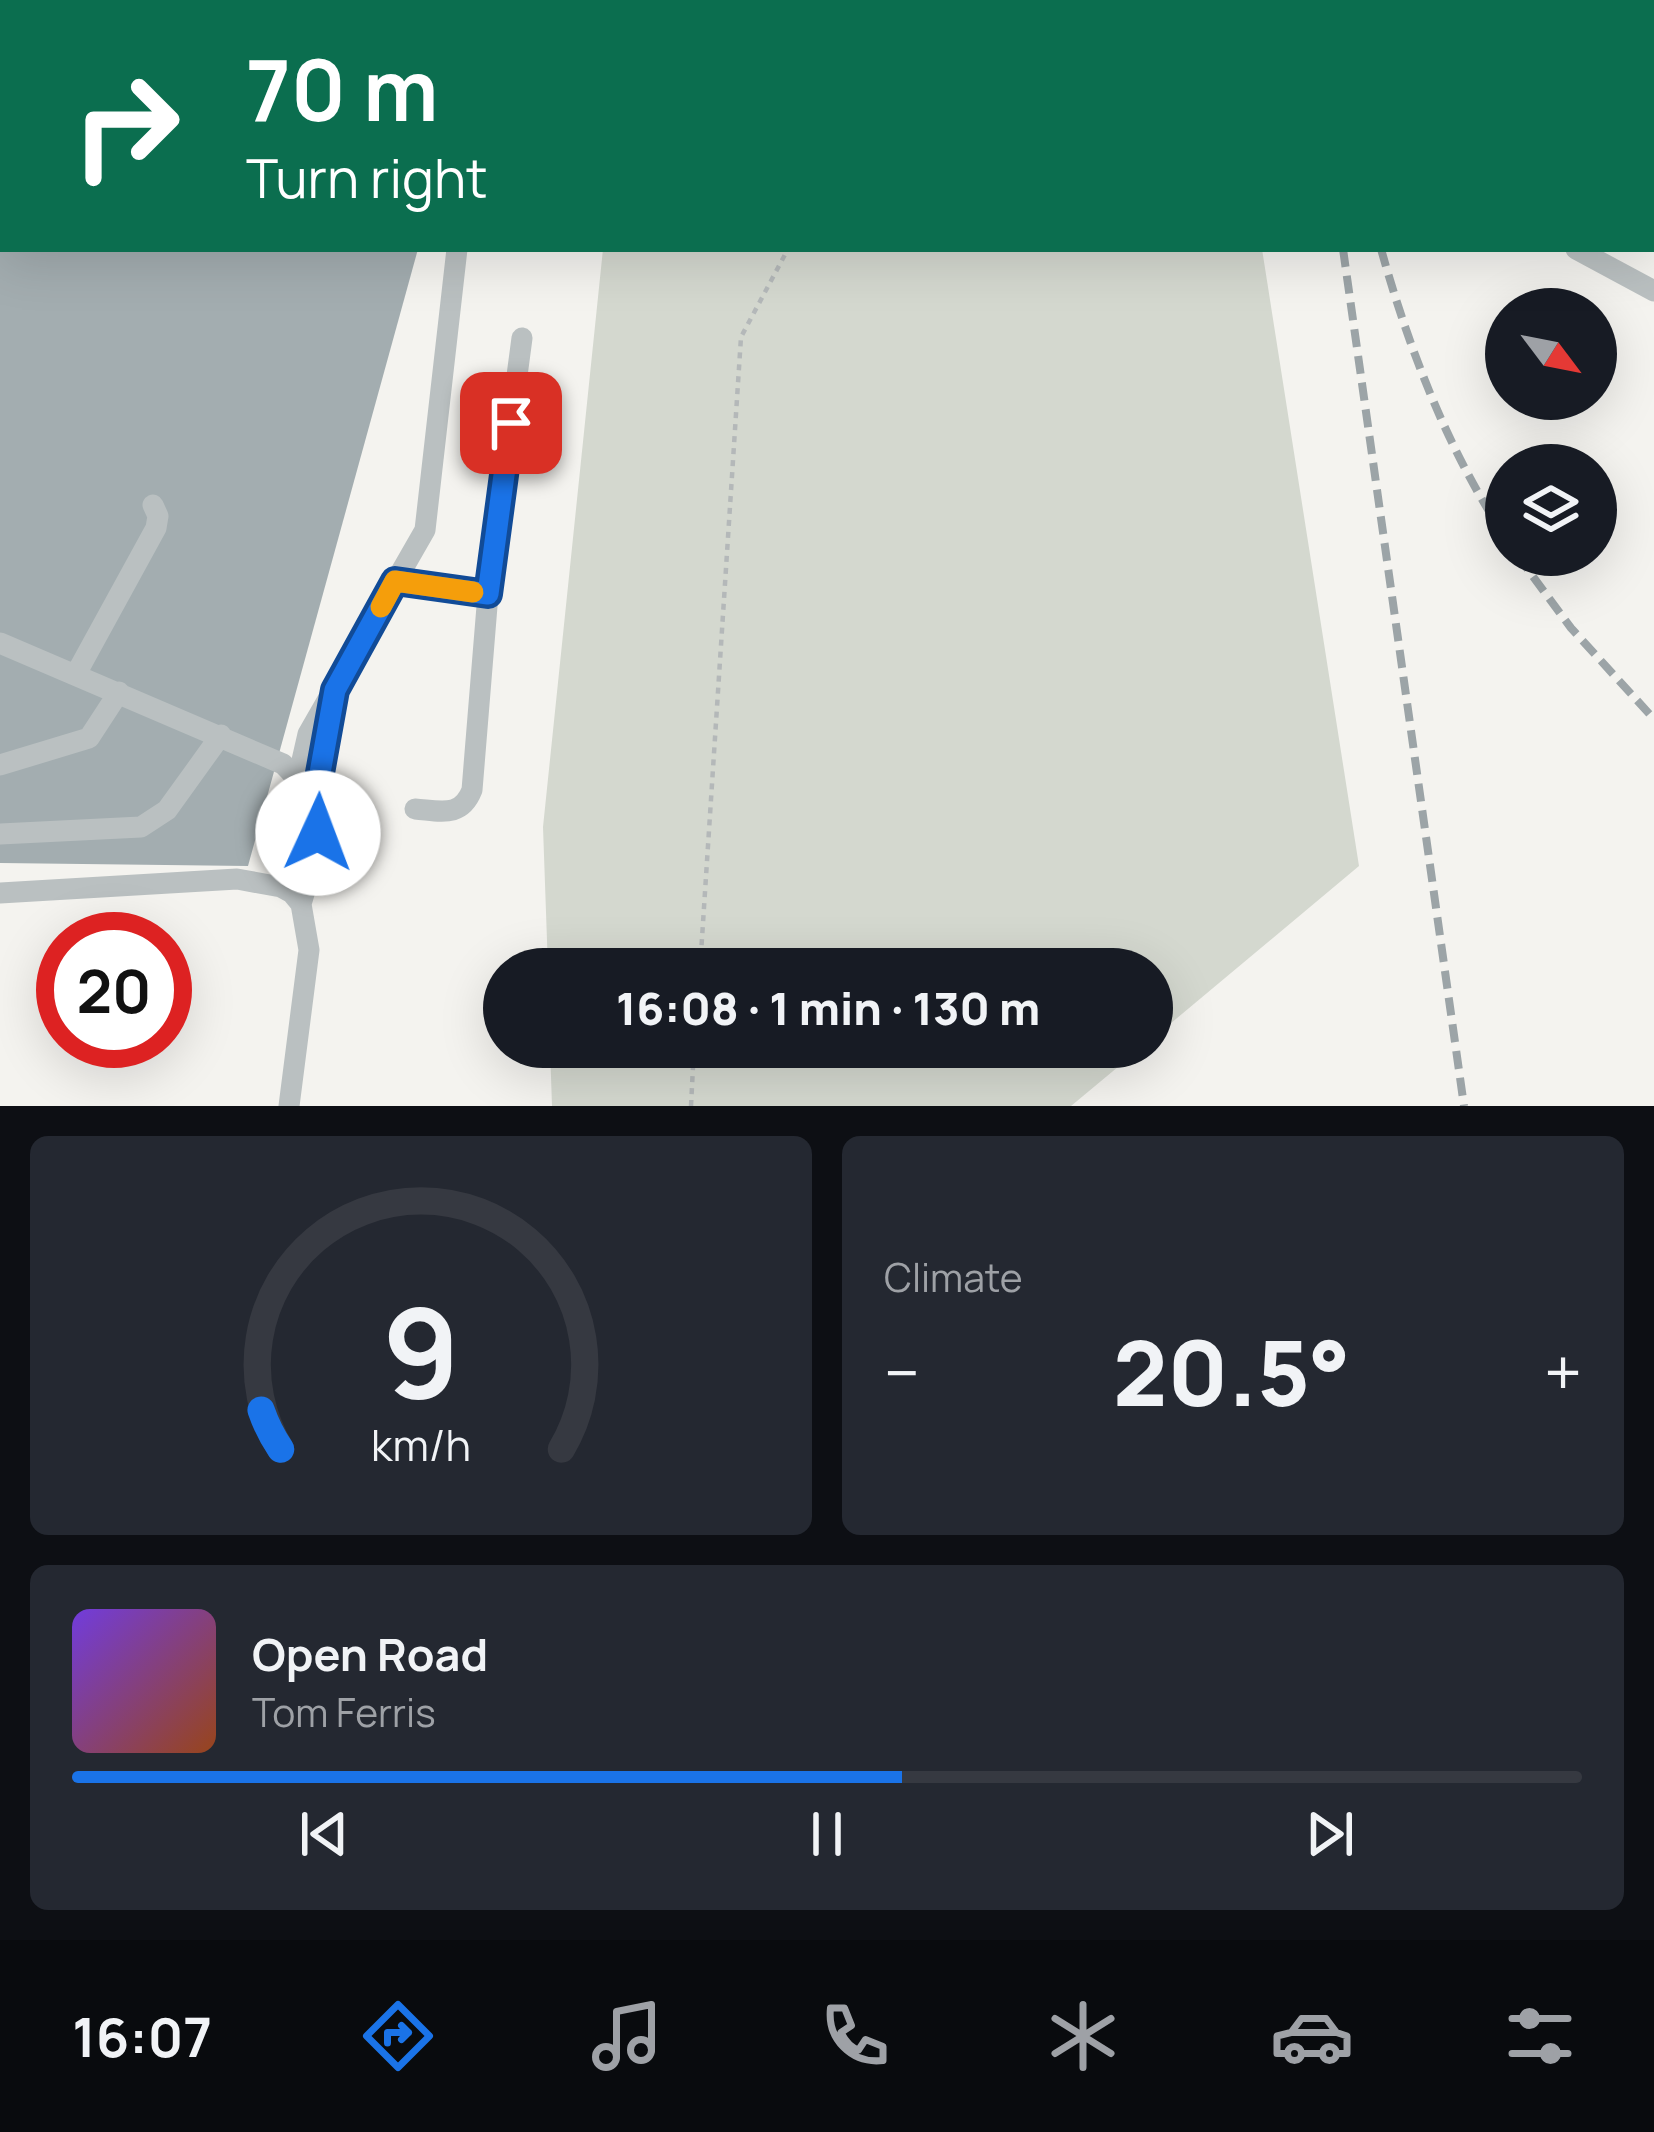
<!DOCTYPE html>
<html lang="en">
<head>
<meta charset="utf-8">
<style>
	:root { --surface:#171b24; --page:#242831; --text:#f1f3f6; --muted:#9ea1a6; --line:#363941; --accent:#1a73e8 }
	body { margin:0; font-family:Manrope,sans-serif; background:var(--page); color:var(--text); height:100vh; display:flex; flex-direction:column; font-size:45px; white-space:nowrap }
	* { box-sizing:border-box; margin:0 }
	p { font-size:39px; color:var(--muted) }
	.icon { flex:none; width:66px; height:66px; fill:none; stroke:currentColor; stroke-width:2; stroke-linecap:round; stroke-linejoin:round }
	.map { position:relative; height:1106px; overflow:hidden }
	.sheet { display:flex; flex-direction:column; gap:30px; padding:30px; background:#0d0f14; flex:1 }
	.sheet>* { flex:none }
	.top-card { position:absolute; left:0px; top:0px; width:1656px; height:252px; box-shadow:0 12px 48px #0002; background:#0b6e4f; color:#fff; overflow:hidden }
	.needle { width:78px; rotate:122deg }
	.fabs { position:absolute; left:1485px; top:288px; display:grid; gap:24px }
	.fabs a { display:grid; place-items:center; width:132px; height:132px; border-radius:50%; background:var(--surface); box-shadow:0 12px 48px #0002; font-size:60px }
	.speed { position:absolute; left:36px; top:912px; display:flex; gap:24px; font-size:60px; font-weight:700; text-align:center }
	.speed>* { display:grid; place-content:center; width:156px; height:156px; border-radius:50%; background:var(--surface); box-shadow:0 12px 48px #0002; line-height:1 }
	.speed .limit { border:18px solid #d22; background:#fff; color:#111 }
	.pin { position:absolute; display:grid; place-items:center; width:102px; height:102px; color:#fff; margin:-51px; border-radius:24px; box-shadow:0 6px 18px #0006 }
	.me { position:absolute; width:132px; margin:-66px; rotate:2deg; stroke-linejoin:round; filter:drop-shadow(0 0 9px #0008) }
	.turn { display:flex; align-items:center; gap:42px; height:252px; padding:0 48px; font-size:54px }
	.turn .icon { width:156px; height:156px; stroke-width:2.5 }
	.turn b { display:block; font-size:84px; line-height:102px }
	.big { font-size:90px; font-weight:800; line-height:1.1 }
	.sheet .widget { flex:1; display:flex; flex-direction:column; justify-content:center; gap:18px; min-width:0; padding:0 42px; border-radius:18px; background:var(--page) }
	.sheet .dial { align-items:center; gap:0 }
	.dial svg { height:312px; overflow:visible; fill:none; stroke:var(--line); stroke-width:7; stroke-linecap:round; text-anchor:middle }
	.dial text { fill:var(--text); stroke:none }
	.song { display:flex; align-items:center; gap:36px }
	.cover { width:144px; height:144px; border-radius:18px; background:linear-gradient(135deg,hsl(260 70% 55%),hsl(20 70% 35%)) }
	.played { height:12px; border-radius:6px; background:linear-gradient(90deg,var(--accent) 55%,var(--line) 55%) }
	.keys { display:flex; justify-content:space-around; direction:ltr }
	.heat { display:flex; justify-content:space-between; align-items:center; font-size:66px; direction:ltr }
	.sheet .tiles { flex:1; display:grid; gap:30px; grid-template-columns:1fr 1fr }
	.widget:last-child { grid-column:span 2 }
	.trip { position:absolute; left:483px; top:948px; width:690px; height:120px; border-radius:60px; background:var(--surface); box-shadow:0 12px 48px #0002; font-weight:800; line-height:120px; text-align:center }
	.menu { display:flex; height:192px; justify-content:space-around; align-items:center; background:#090b0e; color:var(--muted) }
	.menu .icon { width:84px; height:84px }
	.menu .current { color:var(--accent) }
	.menu b { font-size:54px; color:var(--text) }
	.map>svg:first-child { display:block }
</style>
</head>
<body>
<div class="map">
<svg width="1654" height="1106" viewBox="0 0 1654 1106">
	<rect width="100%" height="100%" fill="#f4f3ef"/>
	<path fill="#d4d8cf" d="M629,0H1222L1223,3H629Z
		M603,249H1262L1359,866L1152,1039V969H548L543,827Z
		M550,1047H1142L1071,1106H552Z"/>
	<path fill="#a3adb0" d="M0,249H418L248,866L0,863Z"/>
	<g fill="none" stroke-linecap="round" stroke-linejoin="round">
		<path stroke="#b4b8b9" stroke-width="4.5" stroke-dasharray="6 6" stroke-linecap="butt" d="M902,3V0
			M700,969L741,337L788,249
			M691,1106L694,1047"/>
		<path stroke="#bac0c1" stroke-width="21" d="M1413,0L1414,3
			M486,3V0
			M552,3V0
			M1576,249L1654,291
			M395,581L488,594
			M0,643L283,764C331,811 318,846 301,904
			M76,674L156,528L158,516L153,505
			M0,765L89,738L119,692
			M298,778L308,734L425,530L457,249
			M415,809C441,811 461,818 472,790L488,594L522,338
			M317,814L333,703
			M0,834L141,827L167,810L221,735
			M0,893L237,879L281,887L292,893L301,904L309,950L289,1106"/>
		<path stroke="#9ca4a7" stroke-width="8" stroke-dasharray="18 9" stroke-linecap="butt" d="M1308,0L1309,3
			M1331,0L1332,3
			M1343,249L1464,1106
			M1381,249C1409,349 1448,451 1506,538
			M1517,555L1571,628L1654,719"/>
	</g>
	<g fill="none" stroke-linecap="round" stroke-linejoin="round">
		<defs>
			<path id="route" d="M318,833L320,773L335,690L395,581L488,594L511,423"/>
		</defs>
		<use href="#route" stroke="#114b97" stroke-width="30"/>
		<use href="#route" stroke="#1a73e8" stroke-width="21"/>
		<path stroke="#f59e0b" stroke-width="21" d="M381,607L395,581L473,592"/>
	</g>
</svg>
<div class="fabs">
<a><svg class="needle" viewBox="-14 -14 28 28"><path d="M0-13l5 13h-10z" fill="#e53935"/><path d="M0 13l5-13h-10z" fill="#9ea1a6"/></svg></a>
<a><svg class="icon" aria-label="layers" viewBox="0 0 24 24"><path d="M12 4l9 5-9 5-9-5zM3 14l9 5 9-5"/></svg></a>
</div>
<div class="speed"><div class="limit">20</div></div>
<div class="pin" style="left:511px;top:423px;background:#d93025"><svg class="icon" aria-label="arrive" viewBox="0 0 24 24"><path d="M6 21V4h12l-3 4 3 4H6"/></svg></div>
<svg class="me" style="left:318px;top:833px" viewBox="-20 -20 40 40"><circle r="19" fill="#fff"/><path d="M0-13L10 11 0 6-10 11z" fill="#1a73e8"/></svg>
<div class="trip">16:08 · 1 min · 130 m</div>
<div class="top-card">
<div class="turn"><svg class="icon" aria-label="right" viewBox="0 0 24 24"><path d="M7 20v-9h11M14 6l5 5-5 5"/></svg><div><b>70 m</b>Turn right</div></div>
</div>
</div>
<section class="sheet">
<div class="tiles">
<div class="widget dial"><svg viewBox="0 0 100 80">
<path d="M14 69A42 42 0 1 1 86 69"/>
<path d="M14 69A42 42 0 0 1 9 59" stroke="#1a73e8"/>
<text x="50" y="56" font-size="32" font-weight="700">9</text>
<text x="50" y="72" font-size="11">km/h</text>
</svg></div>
<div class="widget"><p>Climate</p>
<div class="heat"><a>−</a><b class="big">20.5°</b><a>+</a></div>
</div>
<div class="widget">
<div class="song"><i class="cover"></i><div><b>Open Road</b><p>Tom Ferris</p></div></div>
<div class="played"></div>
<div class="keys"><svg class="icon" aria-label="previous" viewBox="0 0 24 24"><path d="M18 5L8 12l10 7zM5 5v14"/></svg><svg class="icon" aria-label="pause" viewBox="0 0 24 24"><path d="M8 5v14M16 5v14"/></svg><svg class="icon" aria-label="next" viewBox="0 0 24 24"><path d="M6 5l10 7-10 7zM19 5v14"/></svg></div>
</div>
</div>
</section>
<nav class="menu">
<b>16:07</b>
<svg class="icon current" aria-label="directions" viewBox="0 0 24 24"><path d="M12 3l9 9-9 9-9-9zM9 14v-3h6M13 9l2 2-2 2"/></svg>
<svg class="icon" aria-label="music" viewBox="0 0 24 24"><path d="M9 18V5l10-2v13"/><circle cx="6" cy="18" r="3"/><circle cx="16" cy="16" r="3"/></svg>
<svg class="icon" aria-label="phone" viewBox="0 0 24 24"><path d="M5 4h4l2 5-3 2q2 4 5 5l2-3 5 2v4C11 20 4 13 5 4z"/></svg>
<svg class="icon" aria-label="climate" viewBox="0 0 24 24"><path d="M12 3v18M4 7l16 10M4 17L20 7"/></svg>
<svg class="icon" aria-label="car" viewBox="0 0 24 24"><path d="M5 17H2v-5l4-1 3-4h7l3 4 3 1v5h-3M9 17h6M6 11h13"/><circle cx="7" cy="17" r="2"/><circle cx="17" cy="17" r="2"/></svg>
<svg class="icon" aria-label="filters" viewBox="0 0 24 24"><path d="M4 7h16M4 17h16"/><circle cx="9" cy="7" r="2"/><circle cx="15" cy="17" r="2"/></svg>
</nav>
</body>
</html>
